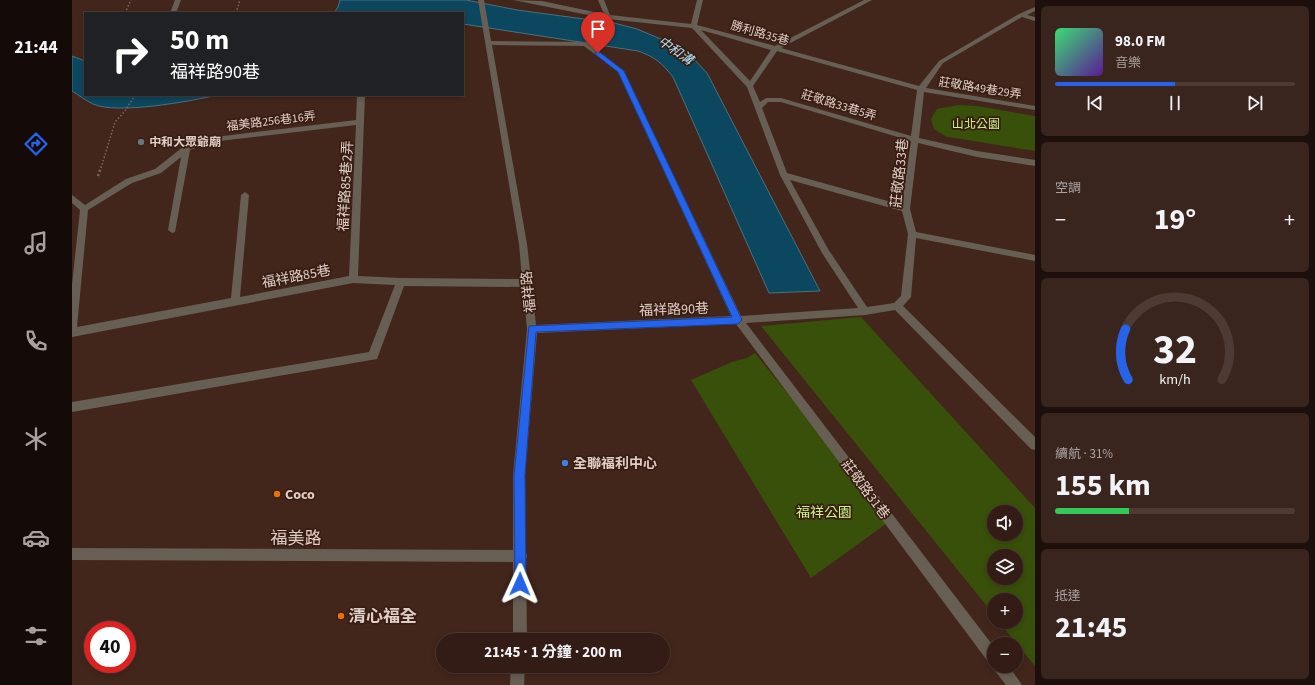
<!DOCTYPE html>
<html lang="zh-TW">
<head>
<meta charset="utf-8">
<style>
	:root { --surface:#321c15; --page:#3a251e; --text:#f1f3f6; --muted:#a8a1a0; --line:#4d3a34; --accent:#2563eb }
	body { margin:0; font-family:"Source Sans 3","Noto Sans TC",sans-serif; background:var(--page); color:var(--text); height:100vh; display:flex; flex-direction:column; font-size:15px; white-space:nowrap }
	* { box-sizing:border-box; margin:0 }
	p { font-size:13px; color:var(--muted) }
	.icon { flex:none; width:22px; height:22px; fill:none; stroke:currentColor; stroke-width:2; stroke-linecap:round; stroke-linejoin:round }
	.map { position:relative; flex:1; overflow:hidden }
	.side { display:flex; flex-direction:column; gap:6px; padding:6px; background:#1c0f0c; width:280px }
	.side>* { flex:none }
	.banner { position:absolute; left:12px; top:12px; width:380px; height:84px; border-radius:0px; box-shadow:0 2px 6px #0003,0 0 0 1px var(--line); background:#202124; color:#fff; overflow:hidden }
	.controls { position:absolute; left:915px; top:505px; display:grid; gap:8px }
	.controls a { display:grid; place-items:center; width:36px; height:36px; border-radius:50%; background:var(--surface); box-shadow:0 2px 6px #0003,0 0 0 1px var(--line); font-size:20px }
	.speed { position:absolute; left:12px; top:621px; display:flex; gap:8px; font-size:20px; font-weight:700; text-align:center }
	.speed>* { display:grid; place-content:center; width:52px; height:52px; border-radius:50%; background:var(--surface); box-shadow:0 2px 6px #0003,0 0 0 1px var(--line); line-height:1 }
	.speed .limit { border:6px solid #d22; background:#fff; color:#111 }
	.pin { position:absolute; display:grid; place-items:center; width:34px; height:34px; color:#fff; margin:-41px -17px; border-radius:50% 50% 50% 0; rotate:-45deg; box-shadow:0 0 4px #0007 }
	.pin .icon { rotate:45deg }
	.me { position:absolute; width:44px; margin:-22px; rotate:1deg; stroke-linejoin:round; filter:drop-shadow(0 0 3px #0008) }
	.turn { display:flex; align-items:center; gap:14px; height:84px; padding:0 20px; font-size:18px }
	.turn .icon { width:52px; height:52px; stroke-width:2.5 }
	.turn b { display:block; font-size:28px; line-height:34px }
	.big { font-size:30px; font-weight:700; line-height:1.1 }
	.side .tile { flex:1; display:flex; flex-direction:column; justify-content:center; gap:6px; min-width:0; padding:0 14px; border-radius:6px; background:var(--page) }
	.side .dial { align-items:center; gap:0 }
	.dial svg { height:104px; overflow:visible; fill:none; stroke:var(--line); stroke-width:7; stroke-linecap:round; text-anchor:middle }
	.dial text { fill:var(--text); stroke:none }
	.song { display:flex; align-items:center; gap:12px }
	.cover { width:48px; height:48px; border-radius:6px; background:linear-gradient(135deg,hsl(140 70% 55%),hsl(270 70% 35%)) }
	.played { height:4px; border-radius:2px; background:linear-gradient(90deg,var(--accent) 50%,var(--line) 50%) }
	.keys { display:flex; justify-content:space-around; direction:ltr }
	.heat { display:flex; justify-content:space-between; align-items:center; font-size:22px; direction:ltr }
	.charge { height:6px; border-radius:3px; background:linear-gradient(90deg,#34c759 31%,var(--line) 0) }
	.trip { position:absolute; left:364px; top:633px; width:234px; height:40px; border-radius:20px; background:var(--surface); box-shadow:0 2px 6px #0003,0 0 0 1px var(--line); font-weight:700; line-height:40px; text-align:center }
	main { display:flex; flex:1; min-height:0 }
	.menu { display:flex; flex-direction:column; width:72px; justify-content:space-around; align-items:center; background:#140b08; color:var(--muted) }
	.menu .icon { width:28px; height:28px }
	.menu .selected { color:var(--accent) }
	.menu b { font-size:18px; color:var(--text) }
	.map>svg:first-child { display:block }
</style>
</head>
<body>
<main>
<nav class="menu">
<b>21:44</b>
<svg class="icon selected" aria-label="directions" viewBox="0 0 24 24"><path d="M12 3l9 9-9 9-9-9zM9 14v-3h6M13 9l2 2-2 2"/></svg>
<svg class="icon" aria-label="music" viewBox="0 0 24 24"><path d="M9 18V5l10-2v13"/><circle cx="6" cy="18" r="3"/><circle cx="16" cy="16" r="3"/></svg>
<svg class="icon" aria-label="phone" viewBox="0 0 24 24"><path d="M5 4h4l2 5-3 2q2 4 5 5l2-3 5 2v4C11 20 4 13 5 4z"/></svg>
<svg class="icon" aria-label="climate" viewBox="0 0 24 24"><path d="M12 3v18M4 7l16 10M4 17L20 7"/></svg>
<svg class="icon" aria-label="car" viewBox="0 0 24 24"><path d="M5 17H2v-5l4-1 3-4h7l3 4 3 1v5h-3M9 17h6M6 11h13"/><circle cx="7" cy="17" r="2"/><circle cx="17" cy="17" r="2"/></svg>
<svg class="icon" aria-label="filters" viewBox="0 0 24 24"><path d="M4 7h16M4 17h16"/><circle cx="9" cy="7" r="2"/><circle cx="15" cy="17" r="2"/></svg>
</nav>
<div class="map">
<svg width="963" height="685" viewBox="0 0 963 685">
	<rect width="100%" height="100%" fill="#42261c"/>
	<path fill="#385009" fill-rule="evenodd" d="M886,105L905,106L963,116V151L883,138L875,137L862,129L859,119L865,109Z
		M789,317L963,508V666L927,622H944V600H922V615L689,326ZM922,512H944V534H922ZM922,556H944V578H922Z
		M683,353L818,521L739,578L619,380L660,362L675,358Z"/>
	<path fill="#0b485f" stroke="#4b707e" d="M268,0H394L445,10L542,23L565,29L603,45L620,57L635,73L748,291L697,293L601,77C590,63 583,57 566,51L391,24V13H262L266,7Z
		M0,56L13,61V95H146C119,101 45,115 21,104C14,101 7,95 0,91Z"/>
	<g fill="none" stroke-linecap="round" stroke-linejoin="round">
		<path stroke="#7f665d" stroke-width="1.5" stroke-dasharray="1.5 2" stroke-linecap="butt" d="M53,13L59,0
			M164,13L168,0
			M29,168L43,122L53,111L63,95"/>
		<path stroke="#7f665d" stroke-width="2.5" stroke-dasharray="2 2.5" stroke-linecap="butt" d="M26,176L29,167"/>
		<path fill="#675f53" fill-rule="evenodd" d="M103,0H109L104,13H98Z
			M406,0H412L419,41L514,42L551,70L669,316L786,308L750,253L708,175L675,87L620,28L536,19L441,0L470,1L532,14L526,0H532L538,15L619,24L625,0H631L625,25L703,46L792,0H800L709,48L847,86L867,61L947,14L963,7V11L955,15L963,17V21L950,17L871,63L854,88L963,106V110L852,92L847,138L905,151L963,160V166L905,157L846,143L838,209L844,232L963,255V261L844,238L839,297L831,306L963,437V450L959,449L823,310L793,315L674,323L922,647V666H937L950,685H934L923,671L922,665L917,663L664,324L465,333L453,475L454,552L455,556L454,560L455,640H441V562L0,560V548L441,550V475L455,329L451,287L332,286L305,359L0,412V402L297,352L323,285L281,283L0,337V285L8,210L0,203V195L13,205L54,179L83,169L111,147L135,138L284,120L285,95H293L286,276L329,278L450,279L447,244ZM629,30L699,50L678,81ZM420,45L512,46L546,72L659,316L464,325L455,244ZM705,51L845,90L839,136L709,98H694L688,102L681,86ZM696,102H709L839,141L830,205L715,173L690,108ZM284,125L277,276L168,297L177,195L173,192L169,195L159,298L5,327L16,210L60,183L89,173L109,157L96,230L100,233L103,232L118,150L139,142ZM718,180L830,211L836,234L829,296L822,303L795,307L756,249Z
			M439,666H453L452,685H438Z"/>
	</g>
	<path fill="#2563eb" stroke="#184099" d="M526,51L552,71L670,320L666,324L464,332L453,475L454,584L453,588L448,590L444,588L443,584L442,475L457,326L660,317L546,72L523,54V53Z"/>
	<circle fill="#6b7280" stroke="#381d12" stroke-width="1.5" cx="69" cy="142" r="4"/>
	<circle fill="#3f7fe0" stroke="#381d12" stroke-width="1.5" cx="493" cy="463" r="4"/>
	<g fill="#e8710a" stroke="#381d12" stroke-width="1.5">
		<circle cx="205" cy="494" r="4"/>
		<circle cx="269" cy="616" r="4"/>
	</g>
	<g text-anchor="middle" stroke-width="3.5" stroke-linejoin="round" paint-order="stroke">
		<g font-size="12" fill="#e0cdc6" stroke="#381d12">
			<text transform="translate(688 33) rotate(16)" y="4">勝利路35巷</text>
			<text transform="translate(908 88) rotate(9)" y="4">莊敬路49巷29弄</text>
			<text transform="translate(767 105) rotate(17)" y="4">莊敬路33巷5弄</text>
			<text transform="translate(199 121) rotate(-7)" y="4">福美路256巷16弄</text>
		</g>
		<g font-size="12" fill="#c7f688" stroke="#381d12">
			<text x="904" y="128">山北公園</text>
		</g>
		<g font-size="12" font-weight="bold" fill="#e0cdc6" stroke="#381d12" text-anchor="start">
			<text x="77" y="146">中和大眾爺廟</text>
		</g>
		<g font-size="13" font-style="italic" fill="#b1e0f8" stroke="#381d12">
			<text transform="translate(604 50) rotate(35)" y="5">中和溝</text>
		</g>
		<g font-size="14" fill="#e0cdc6" stroke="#381d12">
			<text transform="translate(827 173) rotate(-84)" y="5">莊敬路33巷</text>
			<text transform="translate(273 186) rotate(-87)" y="5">福祥路85巷2弄</text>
			<text transform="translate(224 276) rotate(-11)" y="5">福祥路85巷</text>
			<text transform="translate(456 292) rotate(-96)" y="5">福祥路</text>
			<text transform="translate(602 309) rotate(-2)" y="5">福祥路90巷</text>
			<text transform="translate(794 489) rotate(53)" y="5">莊敬路31巷</text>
		</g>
		<g font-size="14" font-weight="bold" fill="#e0cdc6" stroke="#381d12" text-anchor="start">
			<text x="501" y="468">全聯福利中心</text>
			<text x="213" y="499">Coco</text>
		</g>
		<g font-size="14" fill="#c7f688" stroke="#381d12">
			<text x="752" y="517">福祥公園</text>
		</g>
		<g font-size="17" fill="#e0cdc6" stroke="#381d12">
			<text x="224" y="544">福美路</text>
		</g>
		<g font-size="17" font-weight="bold" fill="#e0cdc6" stroke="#381d12" text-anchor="start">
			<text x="277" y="622">清心福全</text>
		</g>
	</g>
</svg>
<div class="controls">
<a><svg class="icon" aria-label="sound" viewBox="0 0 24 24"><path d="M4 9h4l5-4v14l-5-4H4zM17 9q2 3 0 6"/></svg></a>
<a><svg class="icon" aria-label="layers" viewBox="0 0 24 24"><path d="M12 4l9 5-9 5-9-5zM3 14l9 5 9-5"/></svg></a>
<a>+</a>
<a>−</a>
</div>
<div class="speed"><div class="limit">40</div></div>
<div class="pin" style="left:526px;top:53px;background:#d93025"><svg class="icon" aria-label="arrive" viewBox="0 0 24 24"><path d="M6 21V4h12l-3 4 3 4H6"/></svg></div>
<svg class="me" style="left:448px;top:584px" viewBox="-20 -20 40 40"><path d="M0-17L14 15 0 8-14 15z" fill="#2563eb" stroke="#fff" stroke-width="4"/></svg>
<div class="trip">21:45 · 1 分鐘 · 200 m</div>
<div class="banner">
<div class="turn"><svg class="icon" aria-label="right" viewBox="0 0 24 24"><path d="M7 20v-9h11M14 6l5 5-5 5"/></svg><div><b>50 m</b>福祥路90巷</div></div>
</div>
</div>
<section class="side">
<div class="tile">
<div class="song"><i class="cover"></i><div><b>98.0 FM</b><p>音樂</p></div></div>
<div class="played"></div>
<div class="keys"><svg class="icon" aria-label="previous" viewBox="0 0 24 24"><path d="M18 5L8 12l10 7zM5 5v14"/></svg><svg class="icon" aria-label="pause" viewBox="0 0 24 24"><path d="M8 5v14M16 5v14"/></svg><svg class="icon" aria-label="next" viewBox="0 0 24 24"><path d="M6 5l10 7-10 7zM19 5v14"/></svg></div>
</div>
<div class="tile"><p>空調</p>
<div class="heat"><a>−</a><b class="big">19°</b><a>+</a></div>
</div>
<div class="tile dial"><svg viewBox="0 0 100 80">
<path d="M14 69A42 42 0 1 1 86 69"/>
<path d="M14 69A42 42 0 0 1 12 30" stroke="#2563eb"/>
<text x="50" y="56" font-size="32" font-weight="700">32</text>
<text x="50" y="72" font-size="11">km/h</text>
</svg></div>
<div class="tile"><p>續航 · 31%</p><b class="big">155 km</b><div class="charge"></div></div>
<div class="tile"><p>抵達</p><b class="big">21:45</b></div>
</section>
</main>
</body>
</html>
